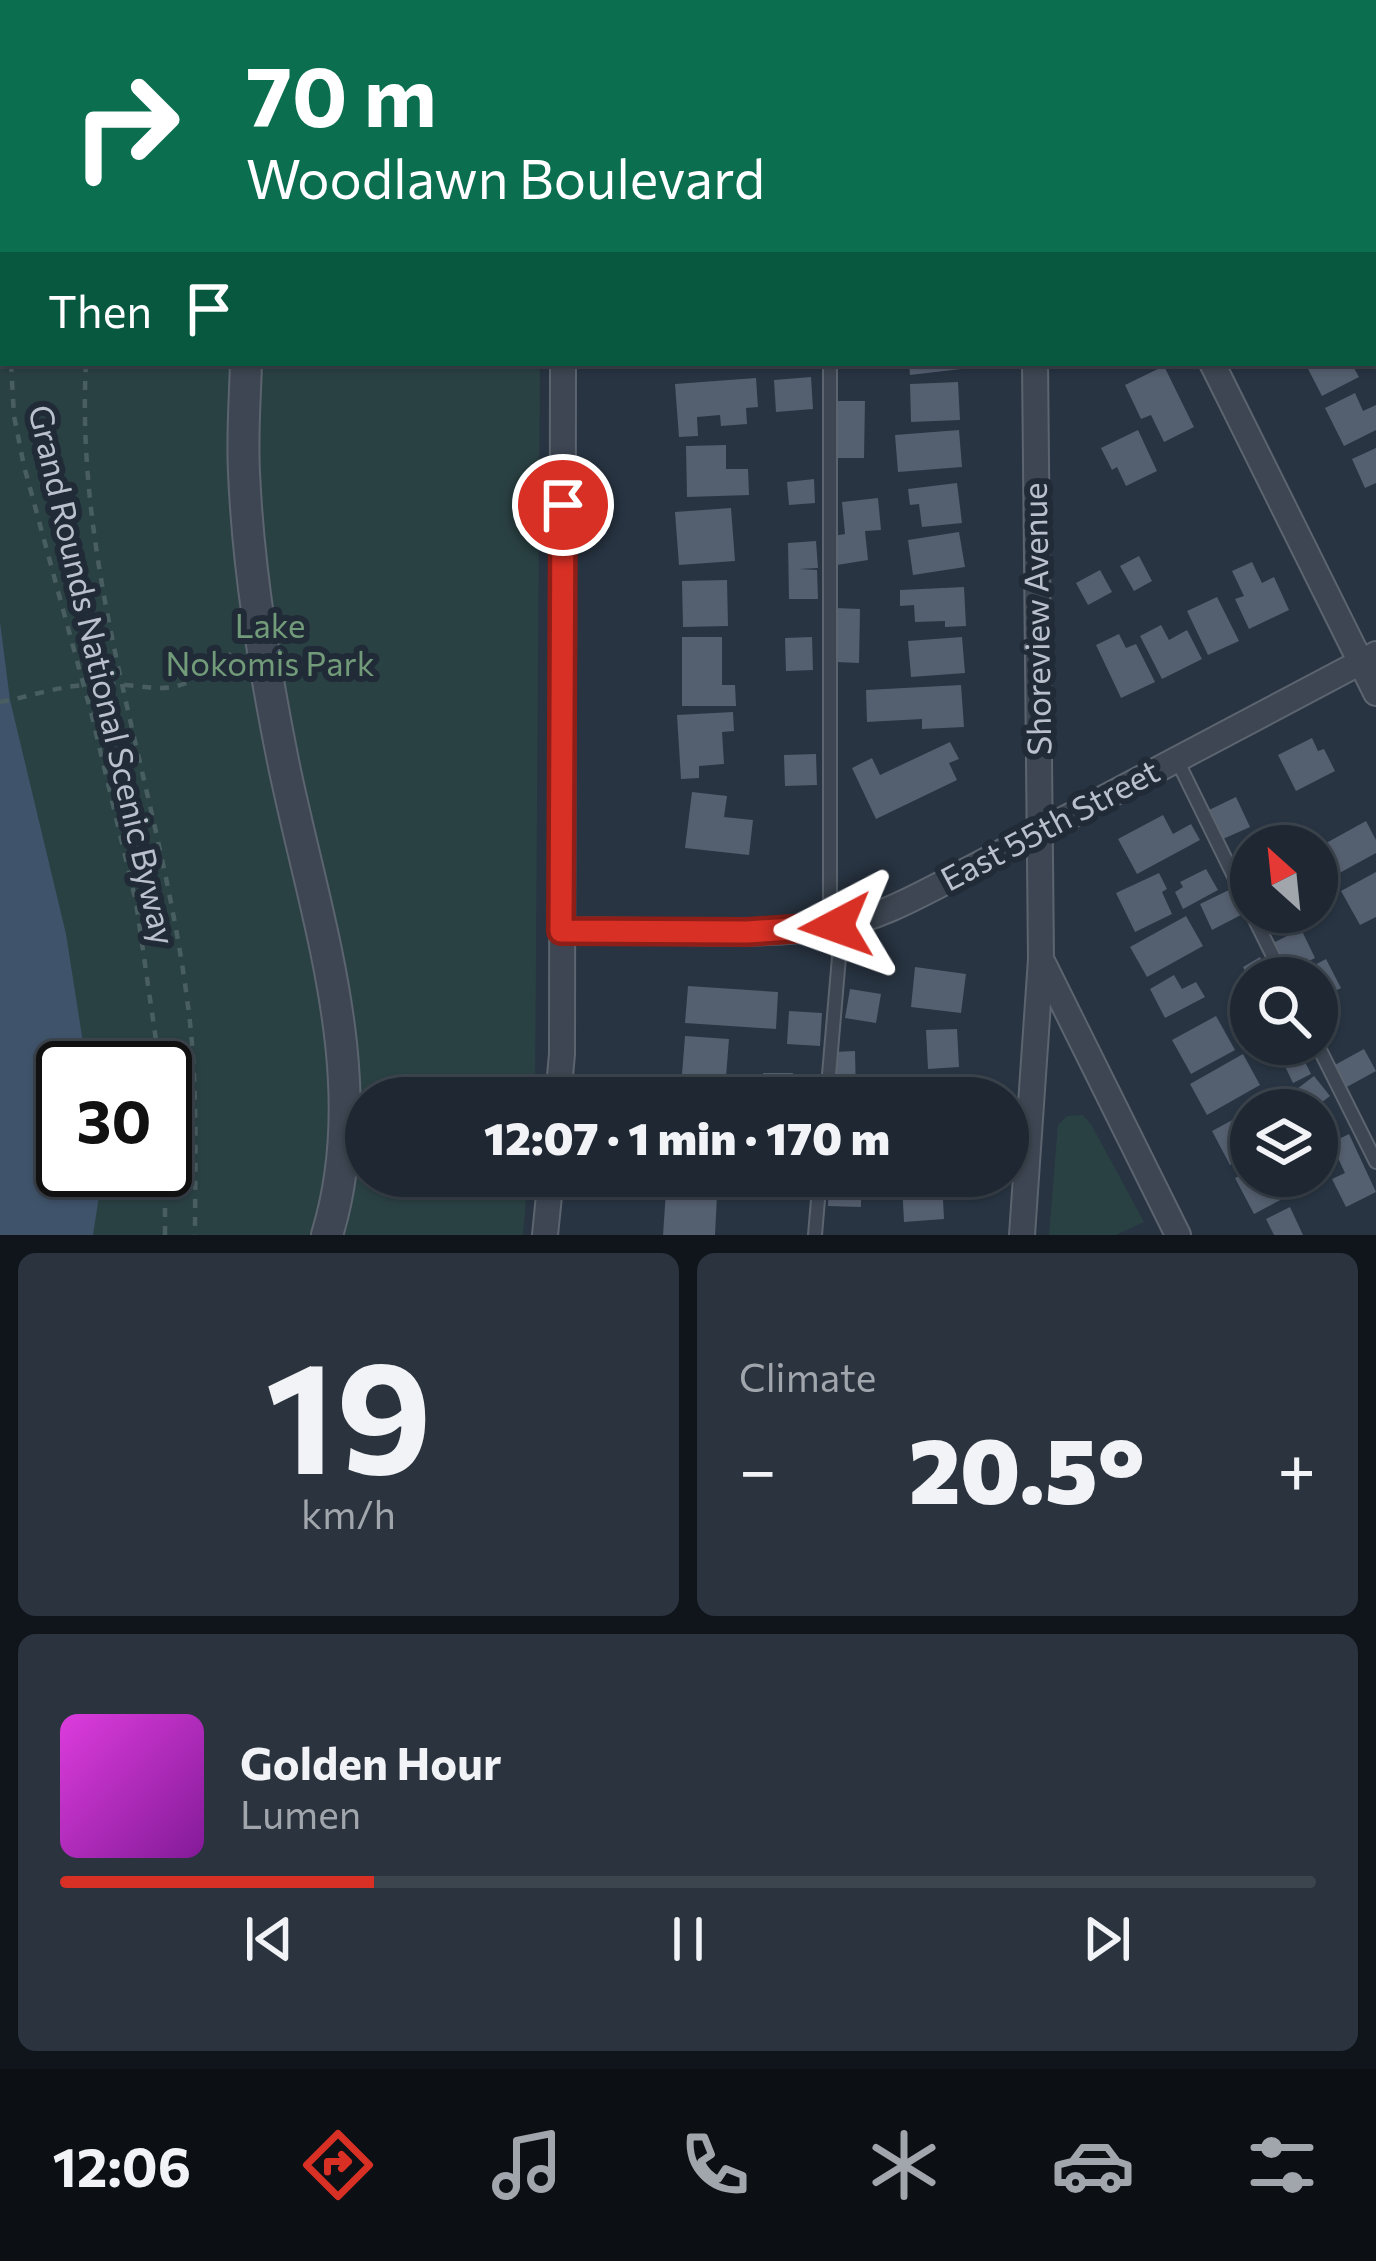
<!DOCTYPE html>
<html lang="en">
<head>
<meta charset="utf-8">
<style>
	:root { --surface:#1e2732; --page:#2b333e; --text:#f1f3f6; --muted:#a1a5ac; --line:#3c444d; --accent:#d93025 }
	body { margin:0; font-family:Commissioner,sans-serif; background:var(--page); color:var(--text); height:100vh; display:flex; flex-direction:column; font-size:45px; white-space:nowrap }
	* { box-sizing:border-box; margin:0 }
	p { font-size:39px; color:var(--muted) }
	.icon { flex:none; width:66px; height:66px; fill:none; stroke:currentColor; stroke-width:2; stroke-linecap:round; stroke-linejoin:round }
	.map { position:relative; height:1235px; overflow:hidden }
	.drawer { display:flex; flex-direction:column; gap:18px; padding:18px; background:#10151c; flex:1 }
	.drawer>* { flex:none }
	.guide { position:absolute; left:0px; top:0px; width:1377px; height:366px; box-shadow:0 3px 9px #0004,0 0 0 3px var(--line); background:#0b6e4f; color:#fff; overflow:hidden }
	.needle { width:78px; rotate:333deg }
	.controls { position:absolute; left:1230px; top:825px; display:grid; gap:24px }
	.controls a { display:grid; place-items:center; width:108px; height:108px; border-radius:50%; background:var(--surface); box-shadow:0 3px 9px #0004,0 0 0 3px var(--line); font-size:60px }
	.speed { position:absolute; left:36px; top:1041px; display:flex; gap:24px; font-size:60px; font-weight:700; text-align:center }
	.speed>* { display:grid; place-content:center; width:156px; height:156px; border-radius:50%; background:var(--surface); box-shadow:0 3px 9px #0004,0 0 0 3px var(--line); line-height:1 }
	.speed .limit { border:6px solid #111; border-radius:18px; background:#fff; color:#111 }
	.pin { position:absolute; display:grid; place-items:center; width:102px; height:102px; color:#fff; margin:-51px; border:6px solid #fff; border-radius:50%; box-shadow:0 3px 12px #0007 }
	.me { position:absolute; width:132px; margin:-66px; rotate:266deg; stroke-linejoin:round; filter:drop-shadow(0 0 9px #0008) }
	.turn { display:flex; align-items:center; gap:42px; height:252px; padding:0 48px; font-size:54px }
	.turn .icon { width:156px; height:156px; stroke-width:2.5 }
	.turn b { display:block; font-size:84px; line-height:102px }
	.then { display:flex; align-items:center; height:114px; padding:0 48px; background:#0003; gap:24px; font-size:45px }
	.big { font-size:90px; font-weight:800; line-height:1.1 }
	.drawer .card { flex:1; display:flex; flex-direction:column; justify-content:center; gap:18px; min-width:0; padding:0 42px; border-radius:18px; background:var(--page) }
	.drawer .dial { align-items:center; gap:0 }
	.dial b { font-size:156px; line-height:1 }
	.song { display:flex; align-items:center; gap:36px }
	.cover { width:144px; height:144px; border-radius:18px; background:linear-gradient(135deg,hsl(300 70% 55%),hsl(290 70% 35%)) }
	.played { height:12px; border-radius:6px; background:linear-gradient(90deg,var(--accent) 25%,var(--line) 25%) }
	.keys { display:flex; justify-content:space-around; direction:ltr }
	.heat { display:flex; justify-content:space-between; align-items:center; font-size:66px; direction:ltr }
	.drawer .tiles { flex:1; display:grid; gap:18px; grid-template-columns:1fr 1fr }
	.card:last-child { grid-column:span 2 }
	.trip { position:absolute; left:345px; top:1077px; width:684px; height:120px; border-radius:60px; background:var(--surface); box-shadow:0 3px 9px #0004,0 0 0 3px var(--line); font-weight:800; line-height:120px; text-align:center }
	.tab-bar { display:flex; height:192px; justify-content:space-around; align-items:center; background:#0c1014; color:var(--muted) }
	.tab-bar .icon { width:84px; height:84px }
	.tab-bar .on { color:var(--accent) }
	.tab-bar b { font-size:54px; color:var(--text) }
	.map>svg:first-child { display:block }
</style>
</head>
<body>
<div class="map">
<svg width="1376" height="1235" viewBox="0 0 1376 1235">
	<rect width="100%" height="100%" fill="#283442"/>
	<path fill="#2a4143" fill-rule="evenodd" d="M0,0H560L3,3V363H540L535,1098H366V1176H528L523,1235H0ZM63,1068H165V1170H63Z
		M1083,1115L1092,1126L1144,1222L1116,1235H1049L1058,1125L1067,1116Z"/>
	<path fill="#3f536a" d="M0,0H57L3,3L0,189Z
		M0,622L10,700L66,934L87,1068H63V1170H103L93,1235H0Z"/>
	<path fill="#545f6f" d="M909,363H960L961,369L910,375Z
		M1305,363H1351L1359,377L1322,396Z
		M1164,366L1194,427L1164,442L1151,415L1141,419L1125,385Z
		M811,377L813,409L776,412L774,380Z
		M756,378L758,407L746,408L747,424L721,426L720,415L697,417L698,436L679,437L675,384Z
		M958,382L960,420L911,422L910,384Z
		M1355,393L1363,411L1376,405V430L1344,446L1325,408Z
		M835,401H865L864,458H835Z
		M959,430L962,467L898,472L895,435Z
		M1138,430L1157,471L1126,486L1117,467L1112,470L1101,448Z
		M726,445V469H748L749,495L687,497L686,446Z
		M1376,448V483L1365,488L1352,459Z
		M814,479L815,503L789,505L787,482Z
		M957,483L962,523L922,527L919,504L910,505L908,489Z
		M878,498L881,530L865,531L868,560L837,565L833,536L845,534L842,502Z
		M731,508L735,561L679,565L675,512Z
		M959,532L965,567L913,575L908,540Z
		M816,541L818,568L799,569L817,570L818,599H789L788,543Z
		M1139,556L1152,581L1134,591L1120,566Z
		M1252,562L1262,583L1274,577L1289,610L1249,629L1235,599L1244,596L1232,571Z
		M1100,570L1112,592L1088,605L1076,583Z
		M727,580L728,626L683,627L682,581Z
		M964,587L966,626L945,627V621L915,622L914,605L900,606V590Z
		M1217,597L1239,641L1208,655L1187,611Z
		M836,608L860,609L859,663L836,662Z
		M1161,625L1169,640L1187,630L1202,659L1162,679L1140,636Z
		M1119,634L1126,648L1136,644L1155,682L1121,698L1096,645Z
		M682,637H722V685H735L736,706H682Z
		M812,637L813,670L786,671L785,638Z
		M962,637L965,673L911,677L908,641Z
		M961,685L964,727L922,729V719L867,722L866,690Z
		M733,712L734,731L722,732L724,764L699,766V778L681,779L677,715Z
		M1312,738L1318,751L1324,749L1335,771L1296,791L1278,755Z
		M950,742L959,759L949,763L957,780L876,819L852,768L872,758L880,775Z
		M816,754L817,785L785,786L784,755Z
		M692,792L727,796L724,817L753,820L749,855L685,848Z
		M1236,797L1250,827L1223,839L1209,810Z
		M1163,815L1173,834L1191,824L1200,840L1137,874L1118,839Z
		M1366,821L1376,840V853L1334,876L1319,847Z
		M1206,869L1218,890L1183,909L1175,892L1183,887L1180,882Z
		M1251,870V897L1240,877Z
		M1376,872V917L1360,925L1341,891Z
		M1159,873L1167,889L1162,892L1172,914L1135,932L1116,893Z
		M1229,890L1241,915L1212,930L1200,904Z
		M1186,916L1203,946L1147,977L1130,947Z
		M1301,929L1315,958L1287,972L1273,943Z
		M1260,957L1272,978H1249L1243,967Z
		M1326,959L1341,988L1317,1000V978H1290Z
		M915,967L966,974L961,1013L911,1007Z
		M1174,975L1182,989L1196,982L1205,997L1165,1018L1150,989Z
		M688,986L778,992L776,1029L685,1023Z
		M850,989L881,994L876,1023L845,1018Z
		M1251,993V1033L1235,1002Z
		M789,1011L822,1013L820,1046L787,1044Z
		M1216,1016L1235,1050L1191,1074L1172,1040Z
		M957,1029L959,1067L928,1069L926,1030Z
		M685,1036L729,1039L725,1090L681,1087Z
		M1364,1049L1376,1071L1345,1088L1333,1066Z
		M1299,1050L1311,1074L1293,1083L1281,1058Z
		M855,1051L856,1097L835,1098L833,1052Z
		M1243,1054L1260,1085L1207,1115L1190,1084Z
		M763,1073H793V1098H763Z
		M1314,1076L1330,1096L1312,1110H1301L1289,1095Z
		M920,1080L957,1082L956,1098H920Z
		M1251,1110V1154L1230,1165L1212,1131Z
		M1349,1134L1376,1192L1346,1207L1332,1179L1345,1173L1331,1143Z
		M1251,1170V1176H1276L1286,1197L1254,1214L1235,1178Z
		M667,1176H718L715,1235H663Z
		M829,1176H861V1207L828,1206Z
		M942,1180L944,1219L904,1222L902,1183Z
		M1290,1207L1303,1235H1274L1266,1219Z"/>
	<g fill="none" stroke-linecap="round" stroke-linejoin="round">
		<defs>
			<path id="service" d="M1261,0L1263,3
				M829,3V0
				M1374,224L1376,228
				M1176,758L1251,911
				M1251,912L1284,978
				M1317,1044L1376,1162
				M827,1098L839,957L830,896V363
				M815,1235L820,1176"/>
			<path id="minor" d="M1027,0L1028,3
				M583,3V0
				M1212,363L1376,693
				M561,931C651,928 742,939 831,927C878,920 927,891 968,870L1376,654
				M1042,961L1178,1235
				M558,1098L562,1054L563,363
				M545,1235L551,1176
				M1022,1235L1041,959L1035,363"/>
			<path id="tertiary" d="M290,3V0
				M246,363C245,399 242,436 244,472C248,569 264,666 283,761C314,914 375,1079 327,1235"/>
		</defs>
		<use href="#service" stroke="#5b646f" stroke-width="16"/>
		<use href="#minor" stroke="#5b646f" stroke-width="28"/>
		<use href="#tertiary" stroke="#5b646f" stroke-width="34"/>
		<path stroke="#495e60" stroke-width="4.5" stroke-dasharray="9 9" stroke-linecap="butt" d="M76,3L77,0
			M167,3L168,0
			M11,363L14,416L24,466L92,716L136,902L160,1068
			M86,363C74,582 161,791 188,1006C198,1081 195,1159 195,1235
			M0,702C28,697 56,687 84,685C159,678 163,711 233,652
			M165,1235V1144"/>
		<use href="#service" stroke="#3d4652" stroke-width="12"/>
		<use href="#minor" stroke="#3d4652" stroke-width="24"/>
		<use href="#tertiary" stroke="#3d4652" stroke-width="30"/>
	</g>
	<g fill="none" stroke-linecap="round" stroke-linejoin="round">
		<defs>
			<path id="route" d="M563,505L561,931L747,932L836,926"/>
		</defs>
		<use href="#route" stroke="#8d1f18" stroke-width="30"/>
		<use href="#route" stroke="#d93025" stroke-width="21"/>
	</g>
	<g text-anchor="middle" stroke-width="12" stroke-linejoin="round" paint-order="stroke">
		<g font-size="33" fill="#bac1cc" stroke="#212b37">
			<text transform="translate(1037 619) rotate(-91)" y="12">Shoreview Avenue</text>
			<text transform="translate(102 675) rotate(77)" y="12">Grand Rounds National Scenic Byway</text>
			<text transform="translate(1050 825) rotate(-28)" y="12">East 55th Street</text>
		</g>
		<g font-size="33" fill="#729b7a" stroke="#212b37">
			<text x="270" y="638">Lake<tspan x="270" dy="38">Nokomis Park</tspan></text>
		</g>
	</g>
</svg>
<div class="controls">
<a><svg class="needle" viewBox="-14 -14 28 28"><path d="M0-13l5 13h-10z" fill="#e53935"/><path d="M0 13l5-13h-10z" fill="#a1a5ac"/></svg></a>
<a><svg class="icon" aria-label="search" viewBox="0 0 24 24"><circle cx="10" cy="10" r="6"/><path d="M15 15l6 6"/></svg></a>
<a><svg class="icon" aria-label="layers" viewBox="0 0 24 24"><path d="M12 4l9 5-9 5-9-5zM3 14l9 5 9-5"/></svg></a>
</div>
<div class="speed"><div class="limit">30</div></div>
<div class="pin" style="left:563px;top:505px;background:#d93025"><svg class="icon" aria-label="arrive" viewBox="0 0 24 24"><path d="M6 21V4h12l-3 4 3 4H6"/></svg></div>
<svg class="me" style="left:836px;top:926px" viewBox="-20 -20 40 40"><path d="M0-17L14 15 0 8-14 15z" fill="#d93025" stroke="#fff" stroke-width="4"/></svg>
<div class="trip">12:07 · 1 min · 170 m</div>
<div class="guide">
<div class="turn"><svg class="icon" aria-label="right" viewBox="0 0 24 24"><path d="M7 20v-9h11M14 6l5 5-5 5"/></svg><div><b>70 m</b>Woodlawn Boulevard</div></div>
<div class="then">Then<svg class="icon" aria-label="arrive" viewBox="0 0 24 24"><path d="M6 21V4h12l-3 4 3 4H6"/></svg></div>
</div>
</div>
<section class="drawer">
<div class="tiles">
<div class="card dial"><b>19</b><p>km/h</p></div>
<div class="card"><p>Climate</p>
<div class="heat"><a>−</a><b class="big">20.5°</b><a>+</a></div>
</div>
<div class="card">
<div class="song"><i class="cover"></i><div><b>Golden Hour</b><p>Lumen</p></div></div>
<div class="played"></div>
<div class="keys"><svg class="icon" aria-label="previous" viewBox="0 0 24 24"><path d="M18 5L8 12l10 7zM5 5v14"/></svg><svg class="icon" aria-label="pause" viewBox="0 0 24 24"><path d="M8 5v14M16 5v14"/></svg><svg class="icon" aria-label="next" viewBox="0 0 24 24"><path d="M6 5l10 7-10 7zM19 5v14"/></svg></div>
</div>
</div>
</section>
<nav class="tab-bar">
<b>12:06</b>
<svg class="icon on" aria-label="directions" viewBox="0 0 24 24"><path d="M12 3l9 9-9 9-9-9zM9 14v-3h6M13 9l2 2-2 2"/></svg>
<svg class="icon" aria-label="music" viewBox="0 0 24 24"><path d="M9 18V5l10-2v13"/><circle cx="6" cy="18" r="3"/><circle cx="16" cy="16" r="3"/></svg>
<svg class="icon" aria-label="phone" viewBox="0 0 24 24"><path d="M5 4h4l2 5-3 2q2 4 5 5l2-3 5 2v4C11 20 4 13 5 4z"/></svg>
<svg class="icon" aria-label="climate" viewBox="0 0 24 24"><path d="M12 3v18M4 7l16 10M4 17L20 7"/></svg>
<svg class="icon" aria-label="car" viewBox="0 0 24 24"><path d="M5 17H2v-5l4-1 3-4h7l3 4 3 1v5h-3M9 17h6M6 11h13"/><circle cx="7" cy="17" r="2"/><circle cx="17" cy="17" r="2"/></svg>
<svg class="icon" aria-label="filters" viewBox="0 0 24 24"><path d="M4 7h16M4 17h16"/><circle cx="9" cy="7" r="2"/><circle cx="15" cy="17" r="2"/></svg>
</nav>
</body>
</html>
